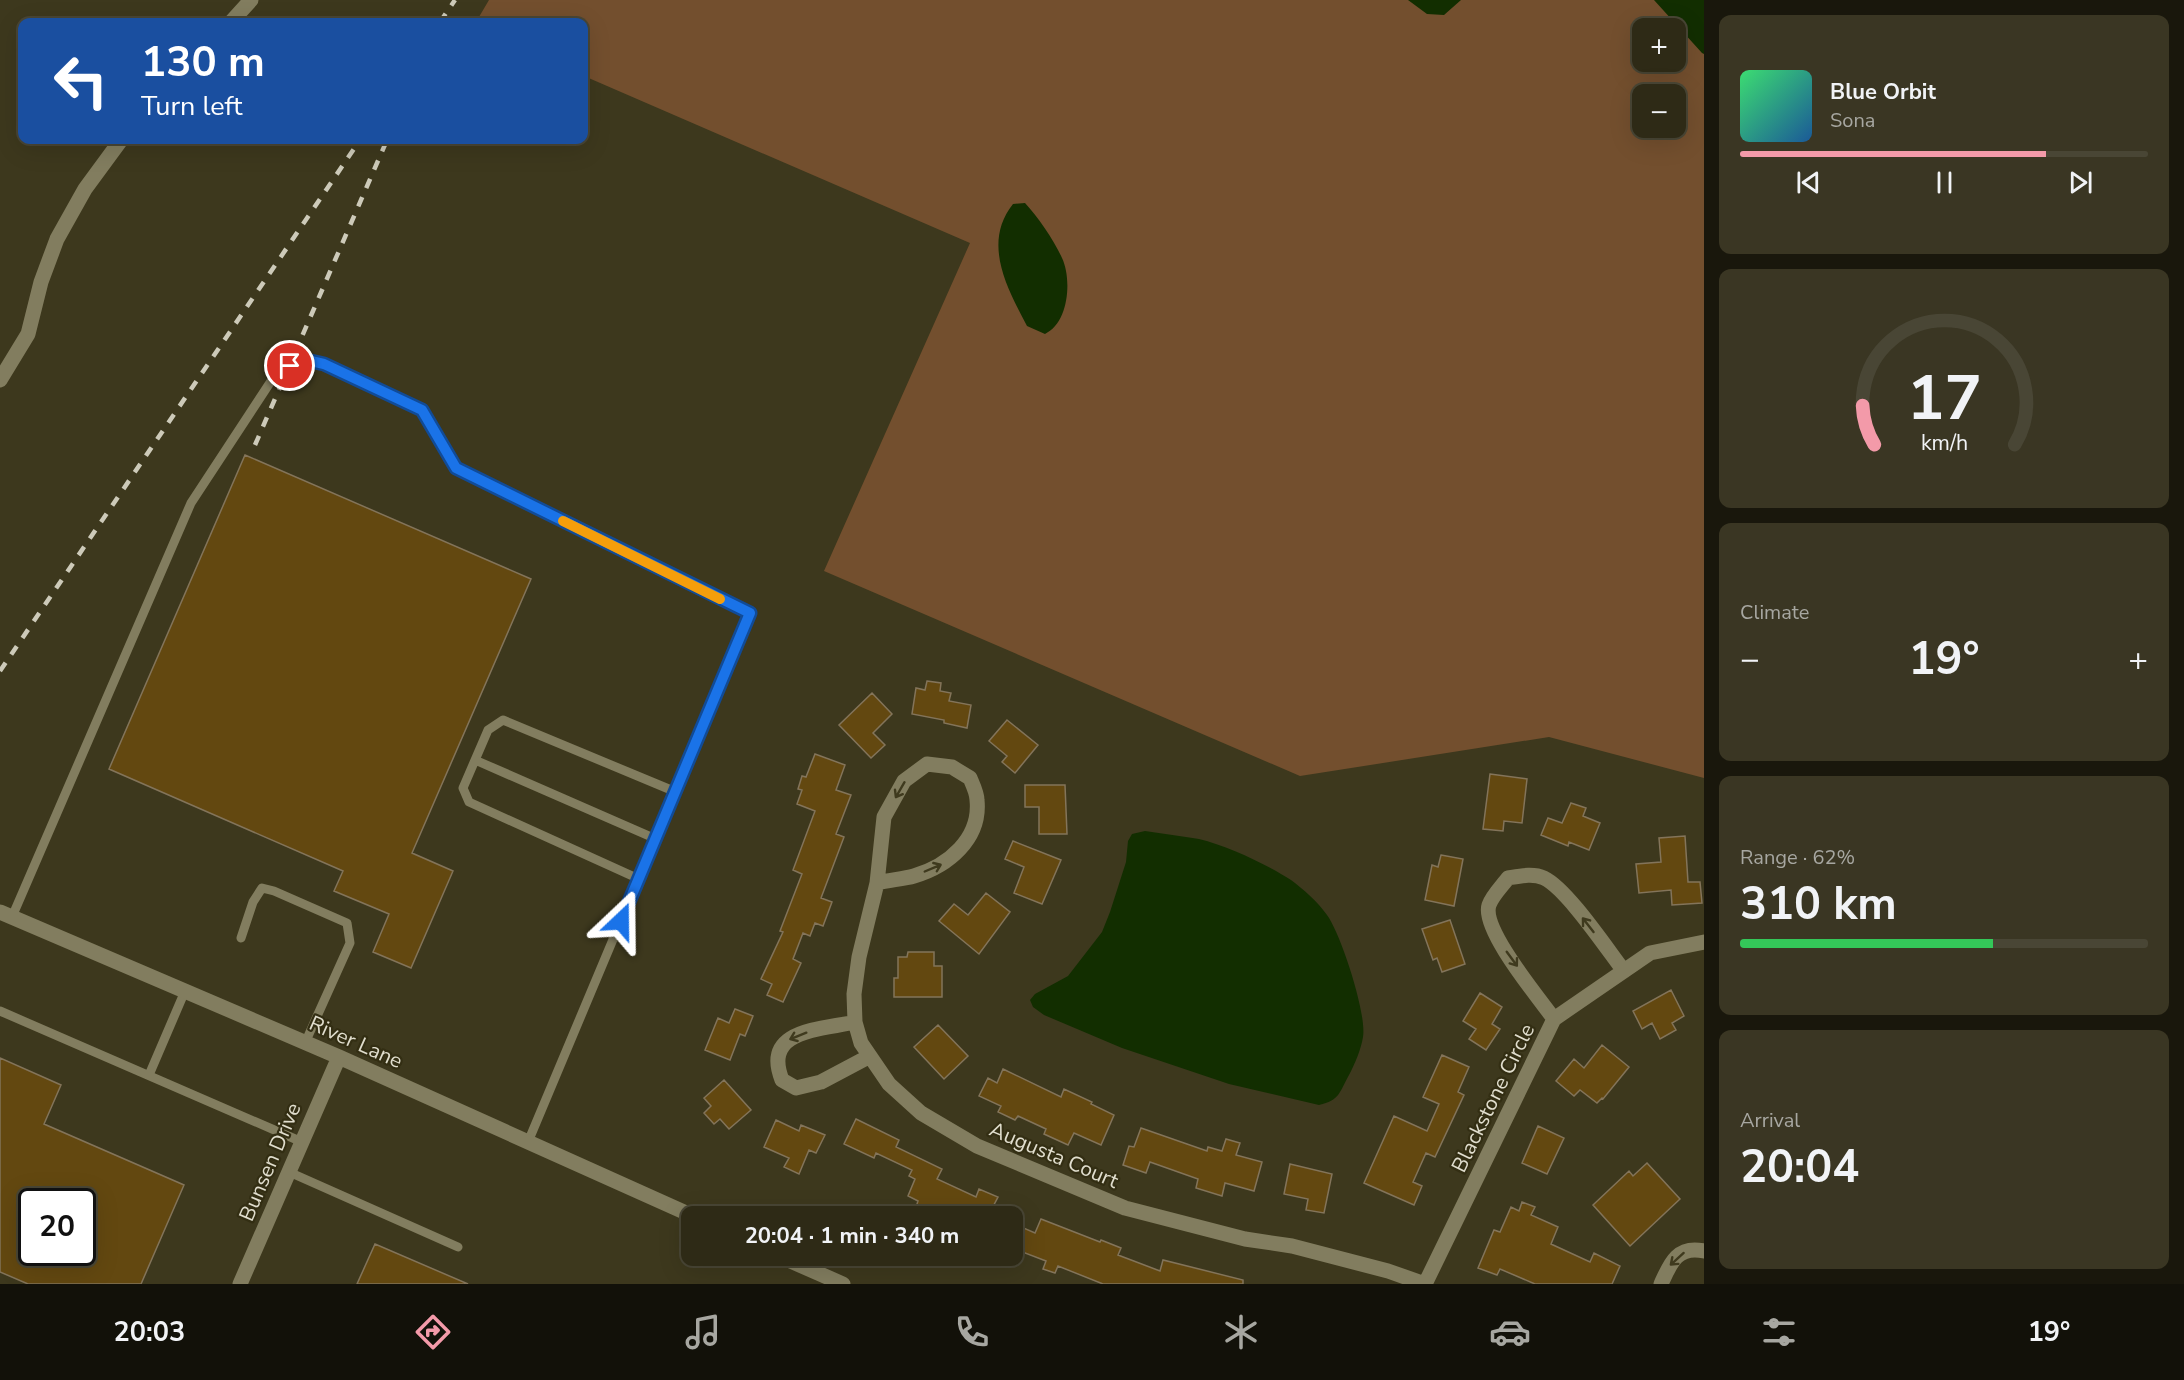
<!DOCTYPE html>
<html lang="en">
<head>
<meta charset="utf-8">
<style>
	:root { --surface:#2e2a16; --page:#3a3623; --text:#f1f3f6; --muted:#a7a7a1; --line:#494635; --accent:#f39aa9 }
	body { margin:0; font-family:"Nunito Sans",sans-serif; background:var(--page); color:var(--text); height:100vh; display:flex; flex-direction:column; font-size:22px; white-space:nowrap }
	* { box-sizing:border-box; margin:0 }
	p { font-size:20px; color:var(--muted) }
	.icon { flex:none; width:33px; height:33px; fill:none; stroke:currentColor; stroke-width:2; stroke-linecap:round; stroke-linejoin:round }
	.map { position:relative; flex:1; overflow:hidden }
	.panel { display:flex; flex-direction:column; gap:15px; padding:15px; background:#19170c; width:480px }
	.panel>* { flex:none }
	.top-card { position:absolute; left:18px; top:18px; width:570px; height:126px; border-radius:12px; box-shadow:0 6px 24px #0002,0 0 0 2px var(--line); background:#1a4fa0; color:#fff; overflow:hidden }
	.controls { position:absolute; left:1632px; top:18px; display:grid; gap:12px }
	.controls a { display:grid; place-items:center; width:54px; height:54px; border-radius:12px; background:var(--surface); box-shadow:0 6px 24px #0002,0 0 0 2px var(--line); font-size:30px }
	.speed { position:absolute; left:18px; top:1188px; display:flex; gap:12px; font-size:30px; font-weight:700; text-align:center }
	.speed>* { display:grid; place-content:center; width:78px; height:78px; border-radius:50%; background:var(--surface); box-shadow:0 6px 24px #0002,0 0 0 2px var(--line); line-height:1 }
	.speed .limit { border:3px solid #111; border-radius:9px; background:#fff; color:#111 }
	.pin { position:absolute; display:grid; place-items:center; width:51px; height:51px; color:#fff; margin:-26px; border:3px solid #fff; border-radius:50%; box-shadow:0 2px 6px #0007 }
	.me { position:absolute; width:66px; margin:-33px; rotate:23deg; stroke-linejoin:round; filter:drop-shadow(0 0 4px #0008) }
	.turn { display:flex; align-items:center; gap:21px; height:126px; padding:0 24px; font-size:27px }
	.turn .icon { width:78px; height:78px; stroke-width:2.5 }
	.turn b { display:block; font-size:42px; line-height:51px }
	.big { font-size:45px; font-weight:700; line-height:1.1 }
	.panel .tile { flex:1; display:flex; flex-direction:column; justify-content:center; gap:9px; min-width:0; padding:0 21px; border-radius:12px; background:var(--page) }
	.panel .dial { align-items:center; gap:0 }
	.dial svg { height:156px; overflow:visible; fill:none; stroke:var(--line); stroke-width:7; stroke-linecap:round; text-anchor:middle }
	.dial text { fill:var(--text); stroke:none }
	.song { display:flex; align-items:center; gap:18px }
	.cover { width:72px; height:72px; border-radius:9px; background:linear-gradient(135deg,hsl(140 70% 55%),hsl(210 70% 35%)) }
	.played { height:6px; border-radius:3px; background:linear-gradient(90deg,var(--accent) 75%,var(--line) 75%) }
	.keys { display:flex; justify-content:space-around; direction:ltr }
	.heat { display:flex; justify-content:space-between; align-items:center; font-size:33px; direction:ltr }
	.charge { height:9px; border-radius:4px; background:linear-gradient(90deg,#34c759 62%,var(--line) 0) }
	.trip { position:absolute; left:681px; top:1206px; width:342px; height:60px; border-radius:12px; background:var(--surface); box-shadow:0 6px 24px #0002,0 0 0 2px var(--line); font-weight:700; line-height:60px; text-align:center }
	.dock { display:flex; height:96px; justify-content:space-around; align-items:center; background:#121109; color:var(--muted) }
	.dock .icon { width:42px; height:42px }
	.dock .current { color:var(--accent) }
	.dock b { font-size:27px; color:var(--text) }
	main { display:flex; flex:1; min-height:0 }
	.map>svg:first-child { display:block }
</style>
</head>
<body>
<main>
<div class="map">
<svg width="1704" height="1284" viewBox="0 0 1704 1284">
	<rect width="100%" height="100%" fill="#3d381d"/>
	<path fill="#734f2e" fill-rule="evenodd" d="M489,0H1704V778L1549,737L1300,776L824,571L970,243L584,76V22H476ZM1642,28H1676V62H1642ZM1642,94H1676V128H1642Z"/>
	<path fill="#122e00" d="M1408,0H1461L1444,15L1427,14Z
		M1654,0H1704V54L1702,53Z
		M1025,203C1038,217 1054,240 1062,258C1072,279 1069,323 1045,334L1027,326C1007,288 982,243 1013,204Z
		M1145,831C1163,834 1182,836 1199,839C1228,846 1266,864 1291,880C1303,889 1318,902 1327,915C1341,934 1367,1014 1363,1037C1361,1049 1355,1064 1349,1075C1339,1093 1340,1100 1319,1105L1229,1084L1122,1048L1044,1015L1033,1007L1030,1000L1035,994L1068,976L1102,932L1110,912L1126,862L1128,841L1132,834Z"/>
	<path fill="#634810" stroke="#83745a" stroke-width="1.5" fill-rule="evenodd" d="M245,455L531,579L412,853L453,871L411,968L373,952L389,914L334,891L343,871L109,769Z
		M927,681L941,683L940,691L951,693L949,701L971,705L967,728L944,723V720L912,714L916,688L925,690Z
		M872,693L892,714L873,733L885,745L871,758L839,725Z
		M1007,720L1038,745L1015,773L1002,762L1007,756L989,741Z
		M815,754L845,765L836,790L851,795L836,834L844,837L821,898L832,902L823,926L815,923L810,936L803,933L793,959L801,963L783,1002L767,995L772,984L761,979L783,932L780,931L802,874L793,870L815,811L797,804L802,790L798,789L802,776L806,777Z
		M1490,774L1527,779L1522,823L1504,821L1503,831L1483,829Z
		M1025,785H1065L1067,834H1039V807H1025Z
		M1571,803L1586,808L1583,816L1600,823L1589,850L1569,842L1568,846L1541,835L1548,818L1562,823Z
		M1685,836L1688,882H1700L1702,903L1672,905L1671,890L1639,893L1636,864L1661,862L1659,838Z
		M1013,841L1061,860L1042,904L1014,893L1024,867L1005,859Z
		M1441,855L1463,859L1454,906L1425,900L1432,865L1438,867Z
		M986,893L1010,912L979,954L939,921L954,904L968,915Z
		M1450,920L1465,964L1442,972L1437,958L1433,960L1422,929Z
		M908,952H934V966H942V997H894V978H898V957H907Z
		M1671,990L1684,1016L1672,1023L1676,1030L1660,1039L1652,1023L1642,1029L1633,1011Z
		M1480,993L1502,1007L1492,1024L1500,1029L1486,1050L1469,1039L1476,1029L1463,1021Z
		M735,1009L753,1016L745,1036L740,1034L730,1060L705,1050L718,1018L729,1023Z
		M938,1025L968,1056L944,1079L914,1047Z
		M1602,1045L1629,1067L1603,1099L1602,1098L1597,1103L1580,1090L1574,1096L1556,1081L1574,1059L1584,1068Z
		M1442,1055L1469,1067L1458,1092L1464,1095L1435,1157L1426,1153L1413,1182L1422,1186L1414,1205L1364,1183L1394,1116L1427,1131L1439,1104L1423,1097Z
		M0,1058L61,1085L44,1124L184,1185L141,1284H28L0,1272ZM32,1202H82V1252H32Z
		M1003,1069L1061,1097L1064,1089L1092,1102L1091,1104L1114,1115L1101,1145L1074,1133L1068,1145L1044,1134L1046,1129L1018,1116L1015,1120L998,1112L1001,1106L979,1096L988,1078L997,1083Z
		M724,1080L751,1110L729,1129L720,1119L714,1124L704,1113L711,1106L704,1098Z
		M856,1119L899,1140L896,1147L942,1169L937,1179L976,1197L979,1189L998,1197L988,1216H942L917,1204L918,1201L908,1196L915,1179L909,1176L912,1170L876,1153L874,1158L844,1144Z
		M776,1120L799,1131L801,1125L825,1135L816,1153L809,1150L799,1174L784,1167L789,1158L764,1147Z
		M1538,1126L1564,1138L1547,1174L1522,1163Z
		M1141,1128L1207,1151L1208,1147L1222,1151L1226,1139L1240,1143L1236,1155L1262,1162L1254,1191L1225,1183L1222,1196L1196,1188L1198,1179L1150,1162L1146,1173L1123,1165L1129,1146L1134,1147Z
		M1647,1163L1680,1199L1630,1246L1593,1205L1629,1171L1633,1176Z
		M1290,1164L1332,1174L1324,1213L1306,1210L1308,1199L1284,1194Z
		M1522,1202L1535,1207L1531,1215L1558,1227L1551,1244L1590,1262L1594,1253L1620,1266L1612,1284H1535L1500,1269L1497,1275L1478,1268L1494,1230L1500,1232L1511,1207L1519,1211Z
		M1041,1219L1100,1242L1101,1240L1121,1248L1118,1255L1160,1271L1163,1260L1243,1280V1284H1103L1058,1266L1055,1273L1043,1269L1046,1261L1012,1248V1223L1035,1233Z
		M375,1244L468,1284H357Z"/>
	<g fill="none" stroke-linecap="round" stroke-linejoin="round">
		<path stroke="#827d5f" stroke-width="9" d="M475,760L656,839
			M639,879L469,802L463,788L488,730L503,720L676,792
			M12,917L191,503L277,372L302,359L324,364L421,410L456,468L750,613L528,1142
			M241,938L253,902L262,888L274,891L347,923L350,943L305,1043
			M0,1011L302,1142
			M149,1075L185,991
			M289,1172L458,1247"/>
		<path stroke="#827d5f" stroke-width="15" d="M231,22L251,0
			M0,380L28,334L41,282L57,239L85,189L121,140
			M877,883C889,880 904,879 914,876C948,866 981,839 977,800C977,793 973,785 970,778L952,767L927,764L904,781L884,817L877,883L859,957L854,994L855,1022L861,1043L889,1084L921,1113L977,1146L1125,1208L1245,1239L1292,1246L1388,1271L1425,1284
			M0,912L339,1057L693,1216
			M1554,1019C1539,998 1481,929 1489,905C1492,896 1502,886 1508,878C1520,876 1533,873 1544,878C1567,889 1607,949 1624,971
			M855,1022C820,1030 762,1029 782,1080L796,1088L821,1082L870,1056
			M779,1256L843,1284
			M240,1284L339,1057
			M1425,1284L1554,1019L1650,953L1704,942
			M1661,1284C1670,1264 1677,1245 1704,1251"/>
		<path stroke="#cdcab9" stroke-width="4.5" stroke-dasharray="10 10" stroke-linecap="butt" d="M440,22L455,0
			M255,445L387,140
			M0,671L360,140"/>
	</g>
	<defs><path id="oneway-shaft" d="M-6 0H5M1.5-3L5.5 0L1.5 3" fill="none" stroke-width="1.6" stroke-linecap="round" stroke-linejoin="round" transform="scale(1.5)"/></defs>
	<g stroke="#3f3a1e">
		<use href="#oneway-shaft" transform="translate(900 790) rotate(120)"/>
		<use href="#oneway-shaft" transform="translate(933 868) rotate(-23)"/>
		<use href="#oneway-shaft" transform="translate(1588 925) rotate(-128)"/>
		<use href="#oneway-shaft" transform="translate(1512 959) rotate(54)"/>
		<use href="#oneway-shaft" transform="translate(798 1036) rotate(158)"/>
		<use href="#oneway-shaft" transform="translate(1677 1259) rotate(138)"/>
	</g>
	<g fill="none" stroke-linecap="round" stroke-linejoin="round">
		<defs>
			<path id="route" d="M290,366L302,359L324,364L422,410L456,468L750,613L621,921"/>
		</defs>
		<use href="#route" stroke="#114b97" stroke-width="15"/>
		<use href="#route" stroke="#1a73e8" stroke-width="10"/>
		<path stroke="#f59e0b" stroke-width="10" d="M563,521L720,599"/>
	</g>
	<g text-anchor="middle" stroke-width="4.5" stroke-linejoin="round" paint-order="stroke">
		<g font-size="21" fill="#e1dece" stroke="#332e13">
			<text transform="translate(356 1042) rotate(24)" y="7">River Lane</text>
			<text transform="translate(1493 1098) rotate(-64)" y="7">Blackstone Circle</text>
			<text transform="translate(1054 1155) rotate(23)" y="7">Augusta Court</text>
			<text transform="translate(270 1162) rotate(-67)" y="7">Bunsen Drive</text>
		</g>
	</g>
</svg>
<div class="controls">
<a>+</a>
<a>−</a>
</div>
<div class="speed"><div class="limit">20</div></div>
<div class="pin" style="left:290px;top:366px;background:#d93025"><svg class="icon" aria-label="arrive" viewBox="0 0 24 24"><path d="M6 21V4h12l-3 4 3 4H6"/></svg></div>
<svg class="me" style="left:621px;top:921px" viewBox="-20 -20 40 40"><path d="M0-17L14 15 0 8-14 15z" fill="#1a73e8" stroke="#fff" stroke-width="4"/></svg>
<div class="trip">20:04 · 1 min · 340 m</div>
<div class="top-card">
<div class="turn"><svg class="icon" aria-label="left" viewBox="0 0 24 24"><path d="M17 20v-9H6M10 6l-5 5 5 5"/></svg><div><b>130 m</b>Turn left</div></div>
</div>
</div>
<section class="panel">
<div class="tile">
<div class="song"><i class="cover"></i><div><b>Blue Orbit</b><p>Sona</p></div></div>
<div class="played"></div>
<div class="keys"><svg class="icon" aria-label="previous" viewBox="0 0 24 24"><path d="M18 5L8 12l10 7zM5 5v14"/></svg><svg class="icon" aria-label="pause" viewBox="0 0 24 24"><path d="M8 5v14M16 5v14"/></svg><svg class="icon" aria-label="next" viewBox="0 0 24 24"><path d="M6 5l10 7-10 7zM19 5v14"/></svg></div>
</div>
<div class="tile dial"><svg viewBox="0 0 100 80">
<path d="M14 69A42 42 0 1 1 86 69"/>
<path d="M14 69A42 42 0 0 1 8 49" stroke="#f39aa9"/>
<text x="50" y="56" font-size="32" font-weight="700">17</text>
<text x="50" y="72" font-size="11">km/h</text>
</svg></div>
<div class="tile"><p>Climate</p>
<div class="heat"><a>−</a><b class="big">19°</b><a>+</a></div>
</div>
<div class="tile"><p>Range · 62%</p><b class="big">310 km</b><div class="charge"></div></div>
<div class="tile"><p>Arrival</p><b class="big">20:04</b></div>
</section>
</main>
<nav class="dock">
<b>20:03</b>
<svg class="icon current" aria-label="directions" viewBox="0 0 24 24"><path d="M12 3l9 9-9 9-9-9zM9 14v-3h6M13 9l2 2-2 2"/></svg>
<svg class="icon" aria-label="music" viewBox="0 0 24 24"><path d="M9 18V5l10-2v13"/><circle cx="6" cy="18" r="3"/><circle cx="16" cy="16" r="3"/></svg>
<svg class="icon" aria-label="phone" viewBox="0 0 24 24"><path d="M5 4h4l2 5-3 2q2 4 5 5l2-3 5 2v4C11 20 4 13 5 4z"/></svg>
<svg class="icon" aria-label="climate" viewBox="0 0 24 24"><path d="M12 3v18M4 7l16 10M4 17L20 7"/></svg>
<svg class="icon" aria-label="car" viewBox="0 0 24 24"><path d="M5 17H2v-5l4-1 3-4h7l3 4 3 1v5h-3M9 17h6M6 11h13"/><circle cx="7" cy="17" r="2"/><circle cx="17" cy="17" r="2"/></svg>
<svg class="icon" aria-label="filters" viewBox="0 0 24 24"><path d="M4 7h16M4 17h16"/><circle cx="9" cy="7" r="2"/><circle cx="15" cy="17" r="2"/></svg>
<b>19°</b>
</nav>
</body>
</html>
